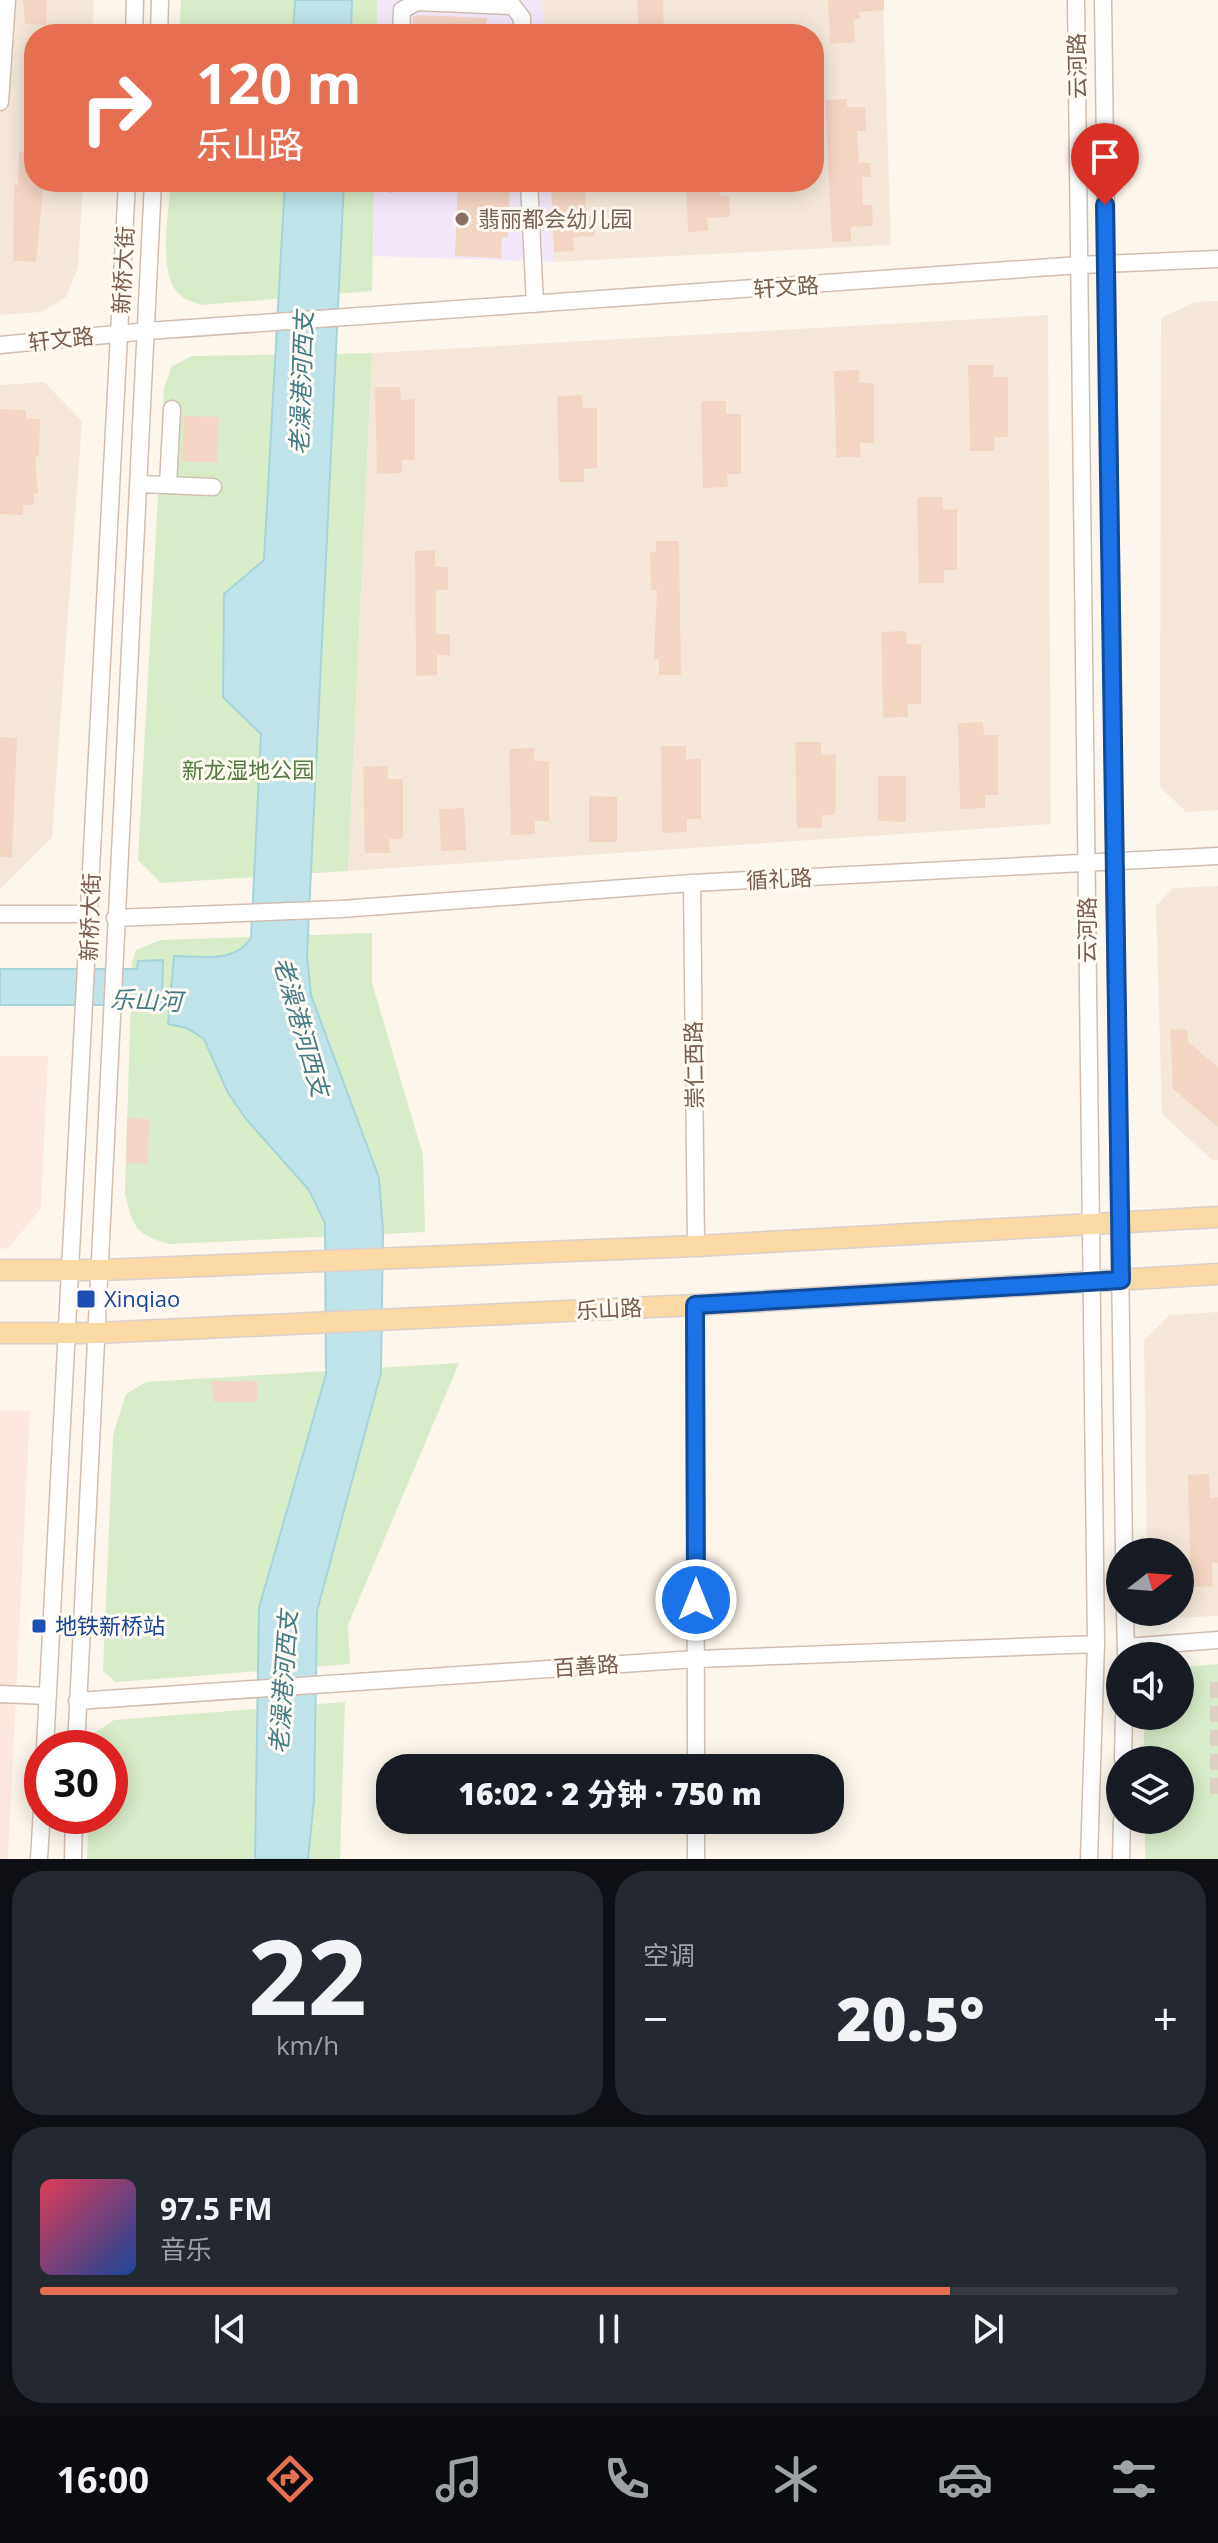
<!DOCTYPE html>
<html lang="zh">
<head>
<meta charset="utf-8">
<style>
	:root { --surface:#171b24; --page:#242831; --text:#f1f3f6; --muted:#9ea1a6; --line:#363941; --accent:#e76f51 }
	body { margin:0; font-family:"Open Sans","Noto Sans SC",sans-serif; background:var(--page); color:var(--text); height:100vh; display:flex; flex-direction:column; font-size:30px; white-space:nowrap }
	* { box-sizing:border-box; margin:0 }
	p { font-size:26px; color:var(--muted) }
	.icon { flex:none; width:44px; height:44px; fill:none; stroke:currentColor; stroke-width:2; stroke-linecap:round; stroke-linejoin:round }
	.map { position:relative; height:1859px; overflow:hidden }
	.side { display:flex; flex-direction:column; gap:12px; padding:12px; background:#0d0f14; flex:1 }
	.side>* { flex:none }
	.top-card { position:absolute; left:24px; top:24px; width:800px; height:168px; border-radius:32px; box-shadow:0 4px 20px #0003; background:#e76f51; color:#fff; overflow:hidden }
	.needle { width:52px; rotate:73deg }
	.fabs { position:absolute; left:1106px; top:1538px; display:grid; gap:16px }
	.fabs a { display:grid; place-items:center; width:88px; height:88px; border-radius:50%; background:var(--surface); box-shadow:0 4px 20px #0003; font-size:40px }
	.speed { position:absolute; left:24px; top:1730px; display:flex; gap:16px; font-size:40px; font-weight:700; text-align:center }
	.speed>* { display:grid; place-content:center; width:104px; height:104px; border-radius:50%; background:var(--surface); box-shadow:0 4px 20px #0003; line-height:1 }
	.speed .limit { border:12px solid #d22; background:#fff; color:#111 }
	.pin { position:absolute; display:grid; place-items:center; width:68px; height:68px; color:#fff; margin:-82px -34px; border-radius:50% 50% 50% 0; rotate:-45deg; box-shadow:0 0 8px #0007 }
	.pin .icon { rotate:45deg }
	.me { position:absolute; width:88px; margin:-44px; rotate:0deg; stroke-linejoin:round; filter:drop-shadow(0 0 6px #0008) }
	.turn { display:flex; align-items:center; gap:28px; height:168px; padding:0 40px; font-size:36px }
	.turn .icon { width:104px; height:104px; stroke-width:2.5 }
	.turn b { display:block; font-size:56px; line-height:68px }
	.big { font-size:60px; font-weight:800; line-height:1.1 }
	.side .tile { flex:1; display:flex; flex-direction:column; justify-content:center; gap:12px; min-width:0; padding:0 28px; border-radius:32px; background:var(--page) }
	.side .dial { align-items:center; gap:0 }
	.dial b { font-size:104px; line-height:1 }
	.song { display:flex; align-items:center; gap:24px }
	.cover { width:96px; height:96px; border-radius:12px; background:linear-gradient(135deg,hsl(350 70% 55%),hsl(220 70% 35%)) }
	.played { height:8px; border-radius:4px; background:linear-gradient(90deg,var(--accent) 80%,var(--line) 80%) }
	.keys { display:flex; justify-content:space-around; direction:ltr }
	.heat { display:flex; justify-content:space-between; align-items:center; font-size:44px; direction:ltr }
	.side .tiles { flex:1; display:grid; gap:12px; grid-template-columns:1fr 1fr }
	.tile:last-child { grid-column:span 2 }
	.trip { position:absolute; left:376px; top:1754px; width:468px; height:80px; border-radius:32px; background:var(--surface); box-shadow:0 4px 20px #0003; font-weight:800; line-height:80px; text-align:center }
	.tabs { display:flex; height:128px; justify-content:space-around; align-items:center; background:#090b0e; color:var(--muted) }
	.tabs .icon { width:56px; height:56px }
	.tabs .selected { color:var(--accent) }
	.tabs b { font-size:36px; color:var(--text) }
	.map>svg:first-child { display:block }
</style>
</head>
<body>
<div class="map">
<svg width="1218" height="1859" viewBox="0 0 1218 1859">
	<rect width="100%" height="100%" fill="#fdf6ec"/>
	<path fill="#f5e8da" d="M0,0H94L92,34H34V182H83L78,267L66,297L42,312L0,315Z
		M542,0H883L891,245L553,262L550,182H814V34H544Z
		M1218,301V810L1186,812L1160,787L1161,318L1195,302Z
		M1048,315L1051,824L348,871L372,353Z
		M44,382L82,421L52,837L0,889V385Z
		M1218,886V1160L1213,1161L1162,1114L1156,906L1173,888Z
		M1218,1312V1616L1172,1618L1167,1612H1180V1552H1147L1144,1340L1170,1315Z"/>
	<path fill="#fde8e0" d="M0,1056H48L41,1208L8,1249L0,1248Z
		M0,1410L30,1411L8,1859H0Z"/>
	<path fill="#f3e8fa" d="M377,0H542L544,34H377Z
		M374,182H550L553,262L373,256Z"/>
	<path fill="#d8ecc9" d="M181,0H377V34H179Z
		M171,182H374L372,291L202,305C194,302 184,300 179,294C157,273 169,211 171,182Z
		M372,353L348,871L161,883L138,860L164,388L172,366L192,356Z
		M372,933V983L423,1155L425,1232L170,1244C136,1236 132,1226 125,1193L132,962L136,950L161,940Z
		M459,1363L348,1625L350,1664L116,1682L103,1671L113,1435L126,1394L146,1382Z
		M1218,1664V1859H1145V1820H1180V1760H1144V1716H1180V1667Z
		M345,1702L340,1859H87L89,1816H110V1748H93V1734L114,1720Z"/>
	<path fill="#bfe3e8" stroke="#a5d3da" stroke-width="2" d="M295,0H352L351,34H293Z
		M285,182H344L307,955L311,995L379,1178L383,1230L381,1373L317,1611L314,1800L308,1859H255L259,1608L326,1374L325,1223L309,1190L246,1119L228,1093L204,1039L187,1028L168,1024L174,956C202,956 234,964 251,938L261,734L223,697L224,594L264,560Z
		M163,960L162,1005H0V969H137L138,961Z"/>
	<path fill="#f3d5c3" d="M23,0H47L46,25L25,24Z
		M637,0H663L664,32L639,33Z
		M828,0H884V10L859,12L860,19H854L855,42L830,44Z
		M417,15L487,18L486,34H412L413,17Z
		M847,99V107H865L866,131H857L859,163H870L871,177H862L863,205H872L873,226L851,227V241L832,242L825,100Z
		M19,152L34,153V182H44L36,262L13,261L14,185H18Z
		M458,182H505V188H510L508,237H502L501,258L455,256Z
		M551,182H585L586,216L594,215L595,236L573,237L574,251L554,252Z
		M686,182H720V196H729L730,217L707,218L708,231L688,232Z
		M968,365H993L994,377H1008V437L994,438L995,451H970Z
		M859,370V383H874V443H860L861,457H836L834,371Z
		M375,387H400L401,400L415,399V460H402V473L377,474Z
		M582,395L583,408H597V468L584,469V482H559L557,396Z
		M701,401H726V414H741V474H727L728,487L703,488Z
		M0,409L26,410V418L40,419L39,456H35L38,493H34V505H23V515L0,514Z
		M184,416L219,417L217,463L182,461Z
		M917,497H942L943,510L957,509V570H944V583H919Z
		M656,541H679L681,675H659V659H654L657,590H651L650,552H656Z
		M435,550V567H448V590H436V634H450V655H437V675L416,676L415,551Z
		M906,631L907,644H921V704H907L908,717L883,718L881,632Z
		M983,722L984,735H998V795H985V808L960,809L958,723Z
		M0,737L17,738L12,857H0Z
		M795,742H821V755L836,754L835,815H822V828H797Z
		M661,746H686V759H701V819H687V832L662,833Z
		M534,748V761H549V821H535V834L511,835L509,749Z
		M388,766V779H403V839H389L390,853H365L363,767Z
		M878,776H906V822L878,821Z
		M589,796L617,797V842H589Z
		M464,808L466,850L441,851L439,809Z
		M1187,1029L1188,1042L1218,1067V1127L1173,1089L1170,1030Z
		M127,1118L149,1119L148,1164L126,1163Z
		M212,1381H257L258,1402H213Z
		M1209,1474L1210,1498L1218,1497V1563H1212L1213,1586L1191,1587L1188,1475Z"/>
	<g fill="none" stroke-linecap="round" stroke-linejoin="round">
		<path stroke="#dcd0c4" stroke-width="16" stroke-dasharray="16 8" stroke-linecap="butt" d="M1218,1682V1802"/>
		<defs>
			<path id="minor" d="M1076,0L1096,1644L1089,1859
				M1103,0L1124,1552
				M134,34L135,0
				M159,34L160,0
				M401,34L402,10L417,2L513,6L522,18V34
				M0,102L7,0
				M529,182L535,304
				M391,183V182
				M0,345L148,331L1080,265L1218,259
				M140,484L213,487
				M168,485L172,409
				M692,883L696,1246
				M0,914H89
				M115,918L341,909L692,883L1218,856
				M695,1305L696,1768
				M1125,1612L1126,1654
				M1126,1647L1218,1640
				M0,1694L48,1696
				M77,1701L696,1659L1096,1644
				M45,1748L127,182
				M76,1748L153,182
				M1123,1760L1124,1716
				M39,1859L42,1809
				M73,1859L74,1816
				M696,1859V1820
				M1121,1859L1122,1820"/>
			<path id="major" d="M0,1270H101L696,1246L1218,1217
				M0,1333H97L695,1305L1218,1274"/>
		</defs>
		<use href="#minor" stroke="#d1beb0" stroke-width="19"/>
		<use href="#major" stroke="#dad1cd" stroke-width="23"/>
		<use href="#minor" stroke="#fff" stroke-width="16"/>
		<use href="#major" stroke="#fbd9a5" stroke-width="20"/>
	</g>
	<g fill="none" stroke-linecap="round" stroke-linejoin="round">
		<defs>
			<path id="route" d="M696,1600L695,1305L1121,1280L1105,205"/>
		</defs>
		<use href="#route" stroke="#114b97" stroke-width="20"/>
		<use href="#route" stroke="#1a73e8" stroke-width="14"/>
	</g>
	<circle fill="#8d6e63" stroke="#fffaf3" stroke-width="3" cx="462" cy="219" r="8"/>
	<g fill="#1a4fb4" stroke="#fffaf3" stroke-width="3">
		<rect x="76" y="1289" width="20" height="20" rx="4"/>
		<rect x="31" y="1618" width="16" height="16" rx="4"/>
	</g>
	<g text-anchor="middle" stroke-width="6" stroke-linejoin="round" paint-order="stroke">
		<g font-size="22" fill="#7a5c4d" stroke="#fffaf3">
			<text transform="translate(1077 66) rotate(-91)" y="8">云河路</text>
			<text transform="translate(123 270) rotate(-87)" y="8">新桥大街</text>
			<text transform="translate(786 287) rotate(-4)" y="8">轩文路</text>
			<text transform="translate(61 339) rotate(-6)" y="8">轩文路</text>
			<text transform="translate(779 879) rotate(-3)" y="8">循礼路</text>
			<text transform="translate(90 917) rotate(-88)" y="8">新桥大街</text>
			<text transform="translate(1087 930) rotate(-90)" y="8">云河路</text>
			<text transform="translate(694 1065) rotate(-91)" y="8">崇仁西路</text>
			<text transform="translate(609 1309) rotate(-3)" y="8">乐山路</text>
			<text transform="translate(586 1666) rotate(-4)" y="8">百善路</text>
		</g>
		<g font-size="22" fill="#785e54" stroke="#fffaf3" text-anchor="start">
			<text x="478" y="227">翡丽都会幼儿园</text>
		</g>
		<g font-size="22" fill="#537a41" stroke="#fffaf3">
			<text x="248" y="778">新龙湿地公园</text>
		</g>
		<g font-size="22" fill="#164399" stroke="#fffaf3" text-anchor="start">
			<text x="104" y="1307">Xinqiao</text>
			<text x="55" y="1634">地铁新桥站</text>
		</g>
		<g font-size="24" font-style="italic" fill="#437c86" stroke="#fffaf3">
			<text transform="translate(302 383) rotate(-88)" y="8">老澡港河西支</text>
			<text transform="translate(146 1001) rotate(2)" y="8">乐山河</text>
			<text transform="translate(301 1027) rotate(74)" y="8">老澡港河西支</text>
			<text transform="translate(284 1682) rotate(-86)" y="8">老澡港河西支</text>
		</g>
	</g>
</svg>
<div class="fabs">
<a><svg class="needle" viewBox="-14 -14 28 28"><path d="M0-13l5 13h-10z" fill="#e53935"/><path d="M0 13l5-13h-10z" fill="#9ea1a6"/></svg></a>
<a><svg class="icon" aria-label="sound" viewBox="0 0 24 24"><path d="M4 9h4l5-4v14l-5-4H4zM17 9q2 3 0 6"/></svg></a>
<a><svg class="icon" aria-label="layers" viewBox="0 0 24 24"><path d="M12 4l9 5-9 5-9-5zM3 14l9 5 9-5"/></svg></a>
</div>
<div class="speed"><div class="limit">30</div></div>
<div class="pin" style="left:1105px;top:205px;background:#d93025"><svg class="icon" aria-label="arrive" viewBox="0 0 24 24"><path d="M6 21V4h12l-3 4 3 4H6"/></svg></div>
<svg class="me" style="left:696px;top:1600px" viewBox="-20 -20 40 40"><circle r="17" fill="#1a73e8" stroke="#fff" stroke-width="3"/><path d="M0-11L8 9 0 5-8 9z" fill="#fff"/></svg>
<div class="trip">16:02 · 2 分钟 · 750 m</div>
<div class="top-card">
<div class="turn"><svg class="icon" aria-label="right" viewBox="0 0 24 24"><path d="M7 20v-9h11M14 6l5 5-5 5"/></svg><div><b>120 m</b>乐山路</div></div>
</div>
</div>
<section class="side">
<div class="tiles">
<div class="tile dial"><b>22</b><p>km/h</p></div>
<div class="tile"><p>空调</p>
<div class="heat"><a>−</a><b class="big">20.5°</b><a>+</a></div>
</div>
<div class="tile">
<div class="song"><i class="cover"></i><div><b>97.5 FM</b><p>音乐</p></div></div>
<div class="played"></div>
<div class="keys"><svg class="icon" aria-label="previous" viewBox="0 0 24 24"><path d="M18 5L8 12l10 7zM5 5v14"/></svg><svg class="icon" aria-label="pause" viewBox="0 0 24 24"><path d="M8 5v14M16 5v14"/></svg><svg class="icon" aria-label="next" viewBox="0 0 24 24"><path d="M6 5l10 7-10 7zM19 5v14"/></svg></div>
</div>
</div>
</section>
<nav class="tabs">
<b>16:00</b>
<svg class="icon selected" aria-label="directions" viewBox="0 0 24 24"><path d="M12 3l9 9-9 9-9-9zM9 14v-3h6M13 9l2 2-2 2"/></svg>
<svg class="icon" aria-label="music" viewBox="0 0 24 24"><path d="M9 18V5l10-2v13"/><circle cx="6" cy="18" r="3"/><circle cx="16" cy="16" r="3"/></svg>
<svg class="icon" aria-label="phone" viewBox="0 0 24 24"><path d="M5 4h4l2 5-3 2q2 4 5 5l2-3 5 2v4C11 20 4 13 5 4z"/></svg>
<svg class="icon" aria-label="climate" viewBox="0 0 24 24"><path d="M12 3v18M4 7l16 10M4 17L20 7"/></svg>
<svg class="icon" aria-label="car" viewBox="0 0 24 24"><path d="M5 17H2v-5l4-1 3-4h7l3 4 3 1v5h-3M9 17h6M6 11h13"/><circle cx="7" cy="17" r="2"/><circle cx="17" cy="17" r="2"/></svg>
<svg class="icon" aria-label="filters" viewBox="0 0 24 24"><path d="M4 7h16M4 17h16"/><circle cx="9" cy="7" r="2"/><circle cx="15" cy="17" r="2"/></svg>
</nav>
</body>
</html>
